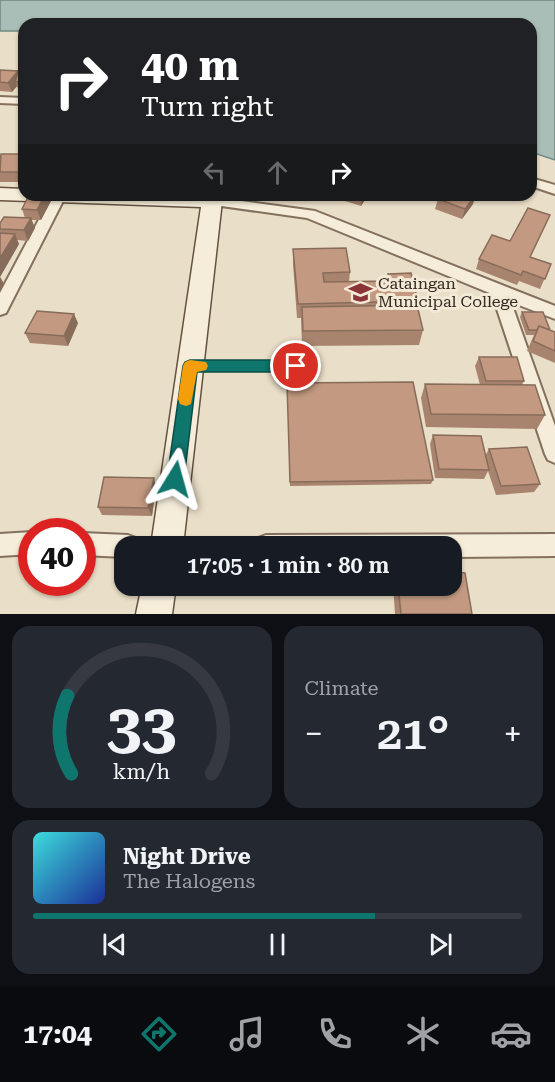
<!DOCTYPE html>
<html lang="en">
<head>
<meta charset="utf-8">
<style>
	:root { --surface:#171b24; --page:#242831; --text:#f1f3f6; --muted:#9ea1a6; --line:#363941; --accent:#0f766e }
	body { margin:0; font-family:"Roboto Serif",serif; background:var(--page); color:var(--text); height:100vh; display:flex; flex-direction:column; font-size:22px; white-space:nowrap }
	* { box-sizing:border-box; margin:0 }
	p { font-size:20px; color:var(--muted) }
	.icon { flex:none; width:33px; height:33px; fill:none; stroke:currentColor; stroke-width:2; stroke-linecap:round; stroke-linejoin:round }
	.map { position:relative; height:614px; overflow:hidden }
	.panel { display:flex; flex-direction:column; gap:12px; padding:12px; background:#0d0f14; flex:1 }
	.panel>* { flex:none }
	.guide { position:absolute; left:18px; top:18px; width:519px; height:183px; border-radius:18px; box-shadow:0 2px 4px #0004; background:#202124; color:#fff; overflow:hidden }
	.speed { position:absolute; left:18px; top:518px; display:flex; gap:12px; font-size:30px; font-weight:700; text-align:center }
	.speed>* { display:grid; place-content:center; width:78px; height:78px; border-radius:50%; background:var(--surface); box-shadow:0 2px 4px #0004; line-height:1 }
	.speed .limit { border:9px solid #d22; background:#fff; color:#111 }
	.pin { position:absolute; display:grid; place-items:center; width:51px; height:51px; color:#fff; margin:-26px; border:3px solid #fff; border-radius:50%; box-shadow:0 2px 6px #0007 }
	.me { position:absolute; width:66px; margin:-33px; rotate:8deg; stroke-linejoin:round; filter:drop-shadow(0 0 4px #0008) }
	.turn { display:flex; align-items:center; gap:21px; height:126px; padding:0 24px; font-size:27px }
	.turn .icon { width:78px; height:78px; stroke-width:2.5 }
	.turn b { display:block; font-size:42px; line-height:51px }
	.lanes { display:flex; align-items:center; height:57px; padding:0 24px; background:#0003; justify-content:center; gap:30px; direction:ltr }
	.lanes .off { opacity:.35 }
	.big { font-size:45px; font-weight:600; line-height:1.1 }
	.panel .widget { flex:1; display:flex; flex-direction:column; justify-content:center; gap:9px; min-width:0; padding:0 21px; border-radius:18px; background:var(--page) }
	.panel .dial { align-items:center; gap:0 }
	.dial svg { height:156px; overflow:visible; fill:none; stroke:var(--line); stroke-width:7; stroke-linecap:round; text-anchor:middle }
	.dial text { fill:var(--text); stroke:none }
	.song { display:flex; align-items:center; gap:18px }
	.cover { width:72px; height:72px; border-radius:9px; background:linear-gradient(135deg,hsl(180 70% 55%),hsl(230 70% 35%)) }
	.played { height:6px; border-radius:3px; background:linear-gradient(90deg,var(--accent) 70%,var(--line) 70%) }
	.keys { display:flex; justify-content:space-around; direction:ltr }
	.heat { display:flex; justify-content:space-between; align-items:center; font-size:33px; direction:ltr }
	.panel .tiles { flex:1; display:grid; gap:12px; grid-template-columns:1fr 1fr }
	.widget:last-child { grid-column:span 2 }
	.trip { position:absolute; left:114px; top:536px; width:348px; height:60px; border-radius:18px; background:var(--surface); box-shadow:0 2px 4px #0004; font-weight:600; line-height:60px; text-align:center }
	.dock { display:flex; height:96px; justify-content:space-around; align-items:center; background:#090b0e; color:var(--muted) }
	.dock .icon { width:42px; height:42px }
	.dock .selected { color:var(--accent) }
	.dock b { font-size:27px; color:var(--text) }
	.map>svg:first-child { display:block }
</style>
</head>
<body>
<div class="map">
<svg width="555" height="614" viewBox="0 0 555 614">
	<rect width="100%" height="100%" fill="#e9dec7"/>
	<path fill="#a8beb6" stroke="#6f8b83" stroke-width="1.5" d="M0,0H555V160L531,152V24H24V31H0Z"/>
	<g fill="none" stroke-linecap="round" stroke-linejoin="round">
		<defs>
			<path id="lane" d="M194,362H296L299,363L300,366L299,369L296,370H194L191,369L190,366L191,363Z"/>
			<path id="street" d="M0,97L24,98V104L0,103Z
				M531,178L555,185V194L531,186Z
				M52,195H66L8,309L6,313L0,315V293Z
				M212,197L315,211L555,306V319L511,302L555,426V463L548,460L545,454L492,294L307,218L207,204L205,201Z
				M32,532V554L0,556V534Z
				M82,533L128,535L136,538L139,546H124V557L82,555Z
				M555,534V556L452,557V546H255L258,538L266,535Z"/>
			<path id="secondary" d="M0,188L24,189V195H213L219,197L222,201L183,546H151L201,207L0,200Z
				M142,585H176L172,614H136Z"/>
		</defs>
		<use href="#lane" stroke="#83715e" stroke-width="3"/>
		<use href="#street" stroke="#83715e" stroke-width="4"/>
		<use href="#secondary" stroke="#655241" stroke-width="3"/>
		<use href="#lane" fill="#f5ecd9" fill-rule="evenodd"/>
		<use href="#street" fill="#f5ecd9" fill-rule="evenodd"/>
		<use href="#secondary" fill="#f5ecd9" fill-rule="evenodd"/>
	</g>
	<path fill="#a8846f" d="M0,70H24V91L19,92L17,86L12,92L0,91Z
		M24,154V182H0V155Z
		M326,195H368L361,206Z
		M438,199L473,204L462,219L435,209Z
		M51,201L41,220H31L35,228L28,241L17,240L19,244L0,277L4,284L0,291V223L25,218L22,209Z
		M293,249L350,272L349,282L386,281L388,274L418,301L417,305L423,330L419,345L302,346L301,318H297L293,264Z
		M530,257L551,264L540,289L519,281L517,285L476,269L479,259Z
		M522,312L550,330L555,332V363L527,351L534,335H526L520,317Z
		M78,323L68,346L30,343L25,333Z
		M479,357L524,381L522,385L545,415L537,429L426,427L421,398L425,384L480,385L475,366Z
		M287,383L433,480L431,484L290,486Z
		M433,435L485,456L489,449L540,484L534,492L496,495L488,471L484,479L435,478L430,444Z
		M156,487L152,516L102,515L98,507Z
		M393,585H452L472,614H395Z"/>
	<path fill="#886c5a" d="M18,71L15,82L17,86L12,92L8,83Z
		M24,140V145L21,146L19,141Z
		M45,195H48L51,201L41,220L37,210Z
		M362,195H368L361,206L362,196Z
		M476,195L473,204L462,219L465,209Z
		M31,218L35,228L28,241L24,230Z
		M15,234L19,244L0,277L4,284L0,291V258Z
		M74,314L78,323L68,346L64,336Z
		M154,478L156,487L152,516L148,508Z"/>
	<path fill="#c39a81" stroke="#886c5a" stroke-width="1.5" d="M0,70L18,71L8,83L0,82Z
		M24,70V81L15,82L18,71Z
		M24,133V140L19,141V134Z
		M1,154H24V172H0Z
		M29,195H45L37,210L22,209Z
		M441,195H476L465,209L438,199Z
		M528,208L550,215L530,257L551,264L545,279L523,271L521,275L479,259L492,235L510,241Z
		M4,217L31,218L24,230L0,229V223Z
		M0,233L15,234L0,258Z
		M346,248L350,272L323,273L324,282L389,281L388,274L411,273L418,301L298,304L293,249Z
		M417,305L423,330L303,331L302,307Z
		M37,311L74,314L64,336L25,333Z
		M522,312H543L550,330L539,326L537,330H529Z
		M539,326L555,332V351L533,341Z
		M479,357H517L524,381H486Z
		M413,382L433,480L290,482L287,383Z
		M425,384L535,385L545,415L431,414Z
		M433,435L481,436L489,470L439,469Z
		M527,447L540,484L501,486L489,449Z
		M104,477L154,478L148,508L98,507Z
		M452,572L465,573L472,614H401L398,585H452Z"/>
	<path fill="#0f766e" stroke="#0a4d48" stroke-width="1.5" d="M190,360H296L301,361L304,366L301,370L296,372H197L184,479L181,484L175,487L169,484L167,479L183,366L185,362Z"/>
	<path fill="#f59e0b" d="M190,360L206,362L208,366L206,370L197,372L191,404L186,406L180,404L178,399L183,366L185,362Z"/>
	<defs>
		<symbol id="university-bare" viewBox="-9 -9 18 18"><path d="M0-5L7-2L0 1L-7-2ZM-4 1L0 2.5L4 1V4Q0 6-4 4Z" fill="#8b3538" stroke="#f2e9d6" stroke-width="2.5" paint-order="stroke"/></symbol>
	</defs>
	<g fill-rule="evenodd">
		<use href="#university-bare" x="344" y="276" width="33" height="33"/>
	</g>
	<g text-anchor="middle" stroke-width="6" stroke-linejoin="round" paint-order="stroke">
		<g font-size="16" fill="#352a20" stroke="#f2e9d6" text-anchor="start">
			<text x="378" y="289">Cataingan<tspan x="378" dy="18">Municipal College</tspan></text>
		</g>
	</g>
</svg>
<div class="speed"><div class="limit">40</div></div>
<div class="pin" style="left:296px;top:366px;background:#d93025"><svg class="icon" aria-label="arrive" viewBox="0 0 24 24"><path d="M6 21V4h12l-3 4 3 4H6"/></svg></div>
<svg class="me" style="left:175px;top:479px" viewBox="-20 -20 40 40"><path d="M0-17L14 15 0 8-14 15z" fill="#0f766e" stroke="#fff" stroke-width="4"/></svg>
<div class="trip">17:05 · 1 min · 80 m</div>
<div class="guide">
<div class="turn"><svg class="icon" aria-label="right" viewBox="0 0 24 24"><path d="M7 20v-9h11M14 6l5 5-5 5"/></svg><div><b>40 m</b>Turn right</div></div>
<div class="lanes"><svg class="icon off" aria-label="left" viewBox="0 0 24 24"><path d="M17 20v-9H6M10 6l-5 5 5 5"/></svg><svg class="icon off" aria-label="ahead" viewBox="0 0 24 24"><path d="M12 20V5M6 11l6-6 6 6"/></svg><svg class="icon" aria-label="right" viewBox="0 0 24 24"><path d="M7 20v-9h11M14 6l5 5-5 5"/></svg></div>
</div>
</div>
<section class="panel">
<div class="tiles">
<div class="widget dial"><svg viewBox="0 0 100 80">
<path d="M14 69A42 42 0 1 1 86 69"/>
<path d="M14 69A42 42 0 0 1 12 29" stroke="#0f766e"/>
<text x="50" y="56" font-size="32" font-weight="700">33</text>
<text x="50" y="72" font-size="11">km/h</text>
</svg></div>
<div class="widget"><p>Climate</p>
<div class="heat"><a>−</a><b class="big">21°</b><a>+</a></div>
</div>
<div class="widget">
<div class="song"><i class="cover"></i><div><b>Night Drive</b><p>The Halogens</p></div></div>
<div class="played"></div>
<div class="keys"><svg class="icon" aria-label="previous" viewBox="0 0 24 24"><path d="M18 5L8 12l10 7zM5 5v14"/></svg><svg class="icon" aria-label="pause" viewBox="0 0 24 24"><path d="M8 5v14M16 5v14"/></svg><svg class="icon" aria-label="next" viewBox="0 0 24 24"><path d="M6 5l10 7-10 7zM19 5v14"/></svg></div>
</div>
</div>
</section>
<nav class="dock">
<b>17:04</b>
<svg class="icon selected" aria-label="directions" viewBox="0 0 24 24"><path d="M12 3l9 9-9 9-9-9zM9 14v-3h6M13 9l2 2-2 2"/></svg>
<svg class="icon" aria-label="music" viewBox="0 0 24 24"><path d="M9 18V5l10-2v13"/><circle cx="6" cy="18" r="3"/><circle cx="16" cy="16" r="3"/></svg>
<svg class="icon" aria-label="phone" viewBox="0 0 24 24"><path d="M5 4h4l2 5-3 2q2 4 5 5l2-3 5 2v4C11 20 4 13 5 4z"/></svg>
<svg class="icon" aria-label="climate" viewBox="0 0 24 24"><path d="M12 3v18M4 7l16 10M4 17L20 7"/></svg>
<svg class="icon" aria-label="car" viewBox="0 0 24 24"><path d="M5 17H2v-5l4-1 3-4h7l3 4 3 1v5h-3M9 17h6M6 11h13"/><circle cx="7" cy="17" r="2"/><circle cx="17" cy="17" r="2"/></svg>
</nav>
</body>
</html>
